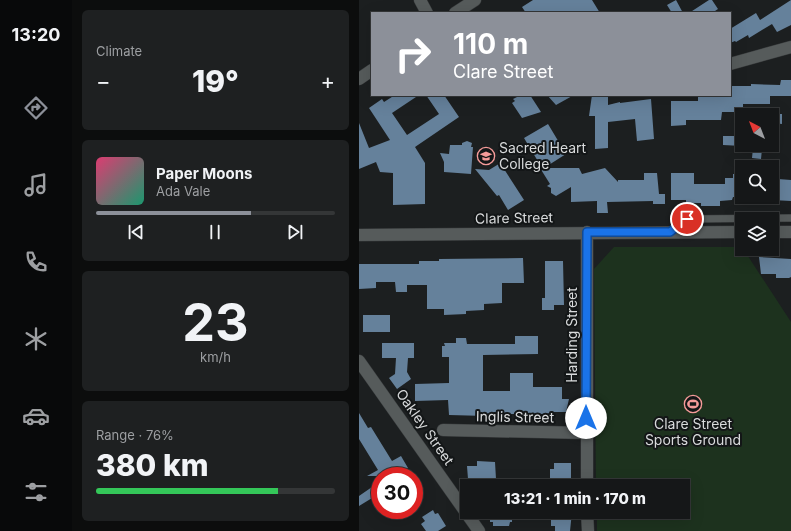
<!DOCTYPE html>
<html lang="en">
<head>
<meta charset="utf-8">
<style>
	:root { --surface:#151718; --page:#1e2021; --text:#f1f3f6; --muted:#9d9fa2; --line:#343637; --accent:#8c9099 }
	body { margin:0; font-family:Inter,sans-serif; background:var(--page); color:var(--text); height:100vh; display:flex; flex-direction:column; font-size:15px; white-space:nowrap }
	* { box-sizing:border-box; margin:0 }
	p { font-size:13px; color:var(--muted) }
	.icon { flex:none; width:22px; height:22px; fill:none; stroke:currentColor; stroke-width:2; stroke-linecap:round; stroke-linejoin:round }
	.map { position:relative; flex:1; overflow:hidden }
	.side { display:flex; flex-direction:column; gap:10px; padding:10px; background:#0c0d0d; width:287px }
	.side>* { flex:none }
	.banner { position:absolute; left:12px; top:12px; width:360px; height:84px; border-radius:0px; box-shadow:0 4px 16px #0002,0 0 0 1px var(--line); background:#8c9099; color:#fff; overflow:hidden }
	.needle { width:26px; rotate:318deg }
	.buttons { position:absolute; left:376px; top:108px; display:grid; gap:8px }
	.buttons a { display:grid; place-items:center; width:44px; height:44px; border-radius:0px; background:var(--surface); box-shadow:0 4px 16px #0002,0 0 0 1px var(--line); font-size:20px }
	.speed { position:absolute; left:12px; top:467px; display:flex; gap:8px; font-size:20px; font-weight:700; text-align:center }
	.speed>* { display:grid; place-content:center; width:52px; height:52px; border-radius:50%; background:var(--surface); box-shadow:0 4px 16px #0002,0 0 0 1px var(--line); line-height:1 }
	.speed .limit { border:6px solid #d22; background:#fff; color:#111 }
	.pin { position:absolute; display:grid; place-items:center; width:34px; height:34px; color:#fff; margin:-17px; border:2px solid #fff; border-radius:50%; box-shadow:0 1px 4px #0007 }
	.me { position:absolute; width:44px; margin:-22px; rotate:0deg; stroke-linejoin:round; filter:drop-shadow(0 0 3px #0008) }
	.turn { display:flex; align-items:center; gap:14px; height:84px; padding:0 16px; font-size:18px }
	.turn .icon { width:52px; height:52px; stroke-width:2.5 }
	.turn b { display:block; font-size:28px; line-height:34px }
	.big { font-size:30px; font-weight:800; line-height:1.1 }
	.side .card { flex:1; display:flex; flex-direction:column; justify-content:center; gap:6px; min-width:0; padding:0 14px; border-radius:6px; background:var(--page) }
	.side .dial { align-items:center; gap:0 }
	.dial b { font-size:52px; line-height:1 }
	.song { display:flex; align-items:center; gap:12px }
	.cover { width:48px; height:48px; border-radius:6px; background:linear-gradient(135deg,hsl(340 70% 55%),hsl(160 70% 35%)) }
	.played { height:4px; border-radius:2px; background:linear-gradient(90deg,var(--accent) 65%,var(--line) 65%) }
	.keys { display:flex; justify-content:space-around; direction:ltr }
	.heat { display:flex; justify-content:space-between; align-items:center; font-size:22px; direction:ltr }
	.charge { height:6px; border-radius:3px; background:linear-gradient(90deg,#34c759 76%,var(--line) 0) }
	.trip { position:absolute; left:101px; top:479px; width:230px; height:40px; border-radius:0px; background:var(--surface); box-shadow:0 4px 16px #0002,0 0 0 1px var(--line); font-weight:800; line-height:40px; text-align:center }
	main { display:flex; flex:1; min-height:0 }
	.tabs { display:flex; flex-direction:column; width:72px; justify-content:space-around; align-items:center; background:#08090a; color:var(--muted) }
	.tabs .icon { width:28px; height:28px }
	.tabs .active { color:var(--accent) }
	.tabs b { font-size:18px; color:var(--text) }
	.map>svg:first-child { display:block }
</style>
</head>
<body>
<main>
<nav class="tabs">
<b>13:20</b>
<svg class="icon active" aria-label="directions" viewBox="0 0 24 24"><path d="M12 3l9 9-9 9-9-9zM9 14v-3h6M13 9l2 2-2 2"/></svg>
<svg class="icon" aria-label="music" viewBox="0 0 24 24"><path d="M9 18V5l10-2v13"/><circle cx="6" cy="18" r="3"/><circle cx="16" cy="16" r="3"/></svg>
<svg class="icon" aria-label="phone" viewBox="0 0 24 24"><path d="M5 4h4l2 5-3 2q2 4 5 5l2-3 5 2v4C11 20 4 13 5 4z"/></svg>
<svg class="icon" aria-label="climate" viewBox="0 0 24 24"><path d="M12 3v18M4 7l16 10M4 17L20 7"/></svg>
<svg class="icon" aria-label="car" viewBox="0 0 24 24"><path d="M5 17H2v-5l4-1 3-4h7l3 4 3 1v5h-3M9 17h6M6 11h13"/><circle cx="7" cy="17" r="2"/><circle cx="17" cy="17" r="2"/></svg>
<svg class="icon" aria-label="filters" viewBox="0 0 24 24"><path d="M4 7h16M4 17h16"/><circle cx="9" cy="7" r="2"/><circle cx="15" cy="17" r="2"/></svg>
</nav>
<section class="side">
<div class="card"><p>Climate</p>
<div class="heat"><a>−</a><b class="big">19°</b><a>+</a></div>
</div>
<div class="card">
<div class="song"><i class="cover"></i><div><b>Paper Moons</b><p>Ada Vale</p></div></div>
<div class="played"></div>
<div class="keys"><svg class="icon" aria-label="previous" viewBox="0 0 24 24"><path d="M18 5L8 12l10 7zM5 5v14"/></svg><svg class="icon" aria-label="pause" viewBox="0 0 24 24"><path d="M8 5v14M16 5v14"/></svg><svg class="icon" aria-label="next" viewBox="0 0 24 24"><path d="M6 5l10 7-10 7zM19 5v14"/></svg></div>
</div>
<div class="card dial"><b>23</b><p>km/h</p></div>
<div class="card"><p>Range · 76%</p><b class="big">380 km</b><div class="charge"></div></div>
</section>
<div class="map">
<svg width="432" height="531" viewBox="0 0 432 531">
	<rect width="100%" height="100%" fill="#1c1f20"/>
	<path fill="#1d321e" d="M255,247H383L432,322V531H238V512H324V486H237L235,269Z"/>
	<path fill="#65819b" d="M174,0H233L241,13H167L163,7Z
		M317,0L324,13H313L308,5Z
		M350,0H353L359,9L353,13H330Z
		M432,0V25L418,32L413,24L390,38L389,35L377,42L376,41L371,43V29L397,13L401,20Z
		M422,80H432V96H411V104H384V112H363L362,120H327V125L312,126V101H339V96L371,95V87L373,86H392V84L421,85Z
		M36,95H60L33,113L48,135L80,114L67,95H85L100,117L56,147L66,163V204L34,205V173L21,172L17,162L0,169V123L10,148L31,140L10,108L23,99L25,102Z
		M162,95H171L182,112L163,118L153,103L156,101L154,99Z
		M188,95H215L197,105Z
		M233,95H249V105L261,102V103L292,99L295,139L278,141L276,119L249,122V148L236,149V116H230Z
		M413,114H423V124L413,123Z
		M189,124L207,154L185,168H220L223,174L246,168L259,182V180H285V173H298L300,194H306V204H294V201L248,202L249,213H238V201L212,202V187L197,196L192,193V188L188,186L191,184L181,168H183L165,138Z
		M364,136H383V146L364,145Z
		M108,141L113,143L112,147H114L112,174L85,172V162L81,153L90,154L91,145H103V143Z
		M394,148L403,149L402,159L393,158Z
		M143,162L145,169L165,200L149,210L140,195L138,196L116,169L130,170Z
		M312,173H335V184H366V178H374V174H383V197H374L373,200L361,201V206H342V203H327V200H312Z
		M419,179L432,180V201L413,200V185L418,186Z
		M400,257L432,259V277L430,278H417V274H402Z
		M164,258L165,283H143V303L125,304V310L107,311V314L85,315V309H68V285H48V292H37L36,282H17V288L0,289V264H60V261H80V259Z
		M186,261H204L205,305H195V310H183V298H186Z
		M4,315H31V332H4Z
		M156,336H179V354L124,355V391H151V373H174V387H203V399H210L207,412H192V414H127V416L90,415L89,400L56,401V384L90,383V357H83V346H86L85,343H97V338H107L108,344H156Z
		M23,343H55V358H49L48,372L52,379L38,389L30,378L36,374L37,358H23Z
		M0,413L9,428L12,427L33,461L42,456L49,468L36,476H8L19,470L0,439Z
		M118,461L136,462L137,479H109L108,466H118Z
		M195,463H212V479H191V469H195Z
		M13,487L18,495L0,506V496Z
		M74,510L76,514L79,513L87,526L79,531H67L62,524L66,521L63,517Z
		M134,512H153V522H151L150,526H134V522H131V513Z
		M196,512H213L211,531H196V526H192V513Z"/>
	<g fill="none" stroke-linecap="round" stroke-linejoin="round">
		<defs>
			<path id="lane" d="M311,232L328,219L432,218"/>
			<path id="street" d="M61,0L68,13
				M96,13L116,0
				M371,64L432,47
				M0,79L13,70
				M228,232V486
				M413,232H432
				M0,235L383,232
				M0,361L120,531
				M84,430L227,433
				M228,512L229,531"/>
		</defs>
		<use href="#lane" stroke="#383b3c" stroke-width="8"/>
		<use href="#street" stroke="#383b3c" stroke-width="13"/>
		<use href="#lane" stroke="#565b5b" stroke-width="7"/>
		<use href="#street" stroke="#565b5b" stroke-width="12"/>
	</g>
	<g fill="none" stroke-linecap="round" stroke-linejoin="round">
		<defs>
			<path id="route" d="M227,418L228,232H311L328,219"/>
		</defs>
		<use href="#route" stroke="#114b97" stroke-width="10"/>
		<use href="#route" stroke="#1a73e8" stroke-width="7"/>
	</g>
	<defs>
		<symbol id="school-ring" viewBox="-11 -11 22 22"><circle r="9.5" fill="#131617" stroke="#f59b99" stroke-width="1.5"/><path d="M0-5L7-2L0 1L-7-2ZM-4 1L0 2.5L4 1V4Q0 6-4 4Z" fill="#f59b99"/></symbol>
		<symbol id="stadium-ring" viewBox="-11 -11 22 22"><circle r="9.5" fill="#131617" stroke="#f59b99" stroke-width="1.5"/><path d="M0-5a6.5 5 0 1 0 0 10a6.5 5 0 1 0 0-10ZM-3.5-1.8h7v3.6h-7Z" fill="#f59b99"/></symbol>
	</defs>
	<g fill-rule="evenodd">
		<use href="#school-ring" x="117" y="146" width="20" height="20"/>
		<use href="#stadium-ring" x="324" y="394" width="20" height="20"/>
	</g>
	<g text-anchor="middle" stroke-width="4" stroke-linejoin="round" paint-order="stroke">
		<g font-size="14" fill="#d8dadb" stroke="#131617" text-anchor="start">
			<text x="140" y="153">Sacred Heart<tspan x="140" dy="16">College</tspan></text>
			<text x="334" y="429" text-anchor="middle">Clare Street<tspan x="334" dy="16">Sports Ground</tspan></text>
		</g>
		<g font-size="14" fill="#d8dadb" stroke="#131617">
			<text transform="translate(155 218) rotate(-1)" y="5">Clare Street</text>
			<text transform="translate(213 335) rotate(-90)" y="5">Harding Street</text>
			<text transform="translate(156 417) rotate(1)" y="5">Inglis Street</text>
			<text transform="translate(66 427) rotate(55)" y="5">Oakley Street</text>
		</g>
	</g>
</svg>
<div class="buttons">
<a><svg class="needle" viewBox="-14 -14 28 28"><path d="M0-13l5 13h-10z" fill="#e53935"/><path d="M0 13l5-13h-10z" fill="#9d9fa2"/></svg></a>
<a><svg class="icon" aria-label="search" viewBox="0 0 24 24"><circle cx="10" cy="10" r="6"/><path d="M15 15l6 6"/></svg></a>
<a><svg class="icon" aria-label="layers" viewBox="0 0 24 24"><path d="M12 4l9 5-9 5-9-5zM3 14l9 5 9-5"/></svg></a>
</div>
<div class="speed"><div class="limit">30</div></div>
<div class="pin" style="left:328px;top:219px;background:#d93025"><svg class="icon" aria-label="arrive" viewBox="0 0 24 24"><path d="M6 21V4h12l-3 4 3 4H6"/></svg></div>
<svg class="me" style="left:227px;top:418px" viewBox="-20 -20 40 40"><circle r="19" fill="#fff"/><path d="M0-13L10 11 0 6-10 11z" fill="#1a73e8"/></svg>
<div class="trip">13:21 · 1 min · 170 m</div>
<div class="banner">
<div class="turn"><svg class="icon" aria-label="right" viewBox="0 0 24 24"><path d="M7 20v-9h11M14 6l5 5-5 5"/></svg><div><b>110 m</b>Clare Street</div></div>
</div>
</div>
</main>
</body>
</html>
